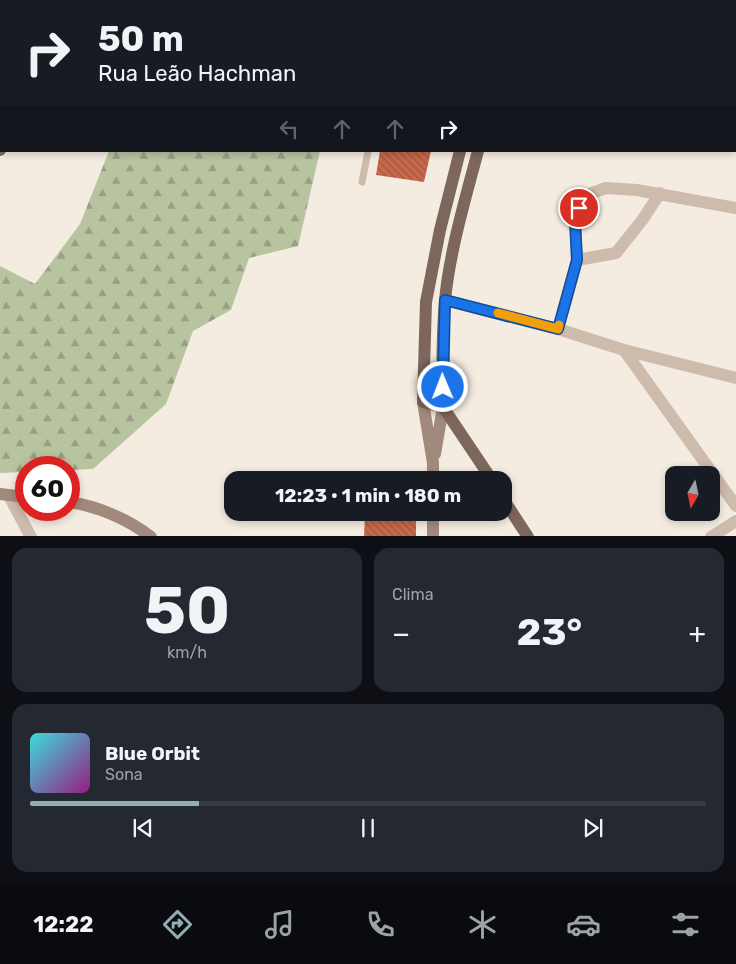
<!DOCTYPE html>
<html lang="pt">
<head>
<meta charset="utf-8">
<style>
	:root { --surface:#171b24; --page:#242831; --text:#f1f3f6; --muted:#9ea1a6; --line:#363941; --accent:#92aeb2 }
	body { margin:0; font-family:Rubik,sans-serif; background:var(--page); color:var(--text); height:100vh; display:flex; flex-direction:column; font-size:19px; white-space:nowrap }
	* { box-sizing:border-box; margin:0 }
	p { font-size:16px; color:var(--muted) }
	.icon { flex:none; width:28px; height:28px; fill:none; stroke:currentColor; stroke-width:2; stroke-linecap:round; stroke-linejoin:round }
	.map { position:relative; height:536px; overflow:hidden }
	.side { display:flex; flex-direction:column; gap:12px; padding:12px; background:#0d0f14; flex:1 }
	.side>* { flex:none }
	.hud { position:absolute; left:0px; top:0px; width:736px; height:152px; box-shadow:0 2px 8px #0003; background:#171b24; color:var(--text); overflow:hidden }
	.needle { width:32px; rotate:189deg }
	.buttons { position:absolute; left:665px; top:466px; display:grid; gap:10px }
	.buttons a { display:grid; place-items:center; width:55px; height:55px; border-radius:10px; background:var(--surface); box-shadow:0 2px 8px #0003; font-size:25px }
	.speed { position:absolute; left:15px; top:456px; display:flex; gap:10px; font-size:25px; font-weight:700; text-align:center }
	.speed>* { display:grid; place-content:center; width:65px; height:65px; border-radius:50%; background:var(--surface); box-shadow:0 2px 8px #0003; line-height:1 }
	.speed .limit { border:8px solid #d22; background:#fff; color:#111 }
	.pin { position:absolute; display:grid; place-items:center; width:42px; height:42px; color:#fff; margin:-21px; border:2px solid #fff; border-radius:50%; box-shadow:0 1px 5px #0007 }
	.me { position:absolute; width:55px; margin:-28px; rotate:359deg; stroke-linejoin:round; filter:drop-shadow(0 0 4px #0008) }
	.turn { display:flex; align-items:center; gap:18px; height:105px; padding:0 15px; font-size:22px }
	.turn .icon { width:65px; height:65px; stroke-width:2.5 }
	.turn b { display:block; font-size:35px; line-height:42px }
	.lanes { display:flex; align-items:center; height:48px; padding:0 15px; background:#0003; justify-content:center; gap:25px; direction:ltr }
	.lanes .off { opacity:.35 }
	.big { font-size:38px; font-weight:700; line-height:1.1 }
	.side .tile { flex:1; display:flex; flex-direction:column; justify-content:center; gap:8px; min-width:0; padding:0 18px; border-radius:15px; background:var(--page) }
	.side .dial { align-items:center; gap:0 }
	.dial b { font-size:65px; line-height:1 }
	.song { display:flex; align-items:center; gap:15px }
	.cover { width:60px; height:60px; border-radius:8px; background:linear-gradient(135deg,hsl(180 70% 55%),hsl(310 70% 35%)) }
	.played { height:5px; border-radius:2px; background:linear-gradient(90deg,var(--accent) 25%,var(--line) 25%) }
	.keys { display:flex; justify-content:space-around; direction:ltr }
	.heat { display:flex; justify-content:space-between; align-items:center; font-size:28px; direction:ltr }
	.side .tiles { flex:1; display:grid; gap:12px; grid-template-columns:1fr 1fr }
	.tile:last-child { grid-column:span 2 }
	.trip { position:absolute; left:224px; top:471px; width:288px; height:50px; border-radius:15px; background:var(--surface); box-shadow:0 2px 8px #0003; font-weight:700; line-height:50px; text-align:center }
	.menu { display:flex; height:80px; justify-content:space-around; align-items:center; background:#090b0e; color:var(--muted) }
	.menu .icon { width:35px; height:35px }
	.menu .on { color:var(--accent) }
	.menu b { font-size:22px; color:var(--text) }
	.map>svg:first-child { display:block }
</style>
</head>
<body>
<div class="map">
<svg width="736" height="537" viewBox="0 0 736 537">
	<defs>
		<pattern id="forest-firs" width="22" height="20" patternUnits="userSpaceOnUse" patternTransform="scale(1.25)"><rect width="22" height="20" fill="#b8c4a0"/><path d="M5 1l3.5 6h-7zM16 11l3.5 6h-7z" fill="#97a083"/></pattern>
		<pattern id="building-back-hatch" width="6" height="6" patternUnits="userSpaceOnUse" patternTransform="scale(1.25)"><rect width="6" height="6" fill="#c8694b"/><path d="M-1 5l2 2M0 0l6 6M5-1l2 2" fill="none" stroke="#a4573f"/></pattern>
	</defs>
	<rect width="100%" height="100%" fill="#f4ebe1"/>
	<path fill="url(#forest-firs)" d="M85,0H469L85,1Z
		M109,151H320L298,246L249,258L231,310L193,331L166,404L93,469L69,470V468H26V472L0,473V266L35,284L80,224Z"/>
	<path fill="url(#building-back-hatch)" d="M380,151H431L424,182L376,175Z
		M389,512H416V537H364L365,514Z"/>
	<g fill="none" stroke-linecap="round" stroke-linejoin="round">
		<path stroke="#cdbbac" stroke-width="7" d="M362,182L368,151"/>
		<path stroke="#cdbbac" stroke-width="12" d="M637,0L640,1
			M601,1L604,0
			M735,21H736
			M577,260L616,253L643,219L660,193
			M445,300L558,329L624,350L736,378
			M558,329L577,260L575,221L584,196L606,188L637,190L736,208
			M624,350L736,506
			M9,496L31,537
			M711,537L736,521"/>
		<path stroke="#a18a7d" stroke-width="12" d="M423,402L433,463V480
			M435,454L443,407
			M0,494L26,497
			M69,502C97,506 128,519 151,537
			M433,512V537"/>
		<path stroke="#7d675c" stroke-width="12" d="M11,1V0
			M50,1L51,0
			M498,1V0
			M518,1V0
			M0,21L1,18
			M0,86L1,87
			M0,150L1,147
			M460,151L440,230L426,302L423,402L443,407L492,480
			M443,407C442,372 442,336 445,300C450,250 465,200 478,151
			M502,497L528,537"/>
	</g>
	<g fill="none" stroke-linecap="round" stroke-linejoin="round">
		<defs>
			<path id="route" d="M443,387L445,300L558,329L577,260L575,221L579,208"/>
		</defs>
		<use href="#route" stroke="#114b97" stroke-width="12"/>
		<use href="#route" stroke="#1a73e8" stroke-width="9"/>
		<path stroke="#f59e0b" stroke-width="9" d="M498,313L558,329L559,325"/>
	</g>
</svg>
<div class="buttons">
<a><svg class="needle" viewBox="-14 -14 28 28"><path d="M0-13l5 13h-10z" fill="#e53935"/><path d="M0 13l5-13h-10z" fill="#9ea1a6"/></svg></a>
</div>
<div class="speed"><div class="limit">60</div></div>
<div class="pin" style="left:579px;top:208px;background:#d93025"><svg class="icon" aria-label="arrive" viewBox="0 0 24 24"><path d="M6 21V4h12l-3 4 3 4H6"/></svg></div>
<svg class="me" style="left:443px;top:387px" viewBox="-20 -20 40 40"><circle r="17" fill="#1a73e8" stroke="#fff" stroke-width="3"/><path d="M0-11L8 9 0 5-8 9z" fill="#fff"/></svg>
<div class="trip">12:23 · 1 min · 180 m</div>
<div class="hud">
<div class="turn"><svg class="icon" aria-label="right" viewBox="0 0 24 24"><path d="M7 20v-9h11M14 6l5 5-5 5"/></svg><div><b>50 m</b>Rua Leão Hachman</div></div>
<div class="lanes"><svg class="icon off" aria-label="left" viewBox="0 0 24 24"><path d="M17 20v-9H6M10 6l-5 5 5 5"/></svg><svg class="icon off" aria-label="ahead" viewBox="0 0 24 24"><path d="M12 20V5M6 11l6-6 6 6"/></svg><svg class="icon off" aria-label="ahead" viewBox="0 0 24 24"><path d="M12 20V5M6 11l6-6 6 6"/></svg><svg class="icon" aria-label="right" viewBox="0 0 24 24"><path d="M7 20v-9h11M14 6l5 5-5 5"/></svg></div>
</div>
</div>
<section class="side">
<div class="tiles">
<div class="tile dial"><b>50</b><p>km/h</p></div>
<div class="tile"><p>Clima</p>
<div class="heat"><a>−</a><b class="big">23°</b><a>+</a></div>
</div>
<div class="tile">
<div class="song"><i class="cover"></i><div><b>Blue Orbit</b><p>Sona</p></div></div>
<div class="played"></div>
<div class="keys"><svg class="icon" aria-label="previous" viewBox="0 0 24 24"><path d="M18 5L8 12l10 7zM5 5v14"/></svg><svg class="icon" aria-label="pause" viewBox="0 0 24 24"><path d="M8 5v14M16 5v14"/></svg><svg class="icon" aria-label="next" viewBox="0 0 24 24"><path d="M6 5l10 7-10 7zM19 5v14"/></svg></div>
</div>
</div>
</section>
<nav class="menu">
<b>12:22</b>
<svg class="icon on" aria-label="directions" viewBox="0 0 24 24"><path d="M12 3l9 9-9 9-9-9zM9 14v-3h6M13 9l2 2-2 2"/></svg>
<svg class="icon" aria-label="music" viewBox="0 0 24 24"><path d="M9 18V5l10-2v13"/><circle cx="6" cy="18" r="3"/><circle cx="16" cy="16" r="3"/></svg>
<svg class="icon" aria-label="phone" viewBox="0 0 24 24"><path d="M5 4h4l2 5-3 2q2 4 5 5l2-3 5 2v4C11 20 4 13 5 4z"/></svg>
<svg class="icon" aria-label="climate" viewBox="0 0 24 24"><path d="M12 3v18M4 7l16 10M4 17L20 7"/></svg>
<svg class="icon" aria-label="car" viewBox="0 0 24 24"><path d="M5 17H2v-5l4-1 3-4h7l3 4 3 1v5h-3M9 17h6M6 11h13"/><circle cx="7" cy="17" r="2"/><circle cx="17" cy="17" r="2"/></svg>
<svg class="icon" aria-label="filters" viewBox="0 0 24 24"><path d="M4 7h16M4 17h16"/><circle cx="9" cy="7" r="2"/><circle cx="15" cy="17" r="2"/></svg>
</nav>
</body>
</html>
